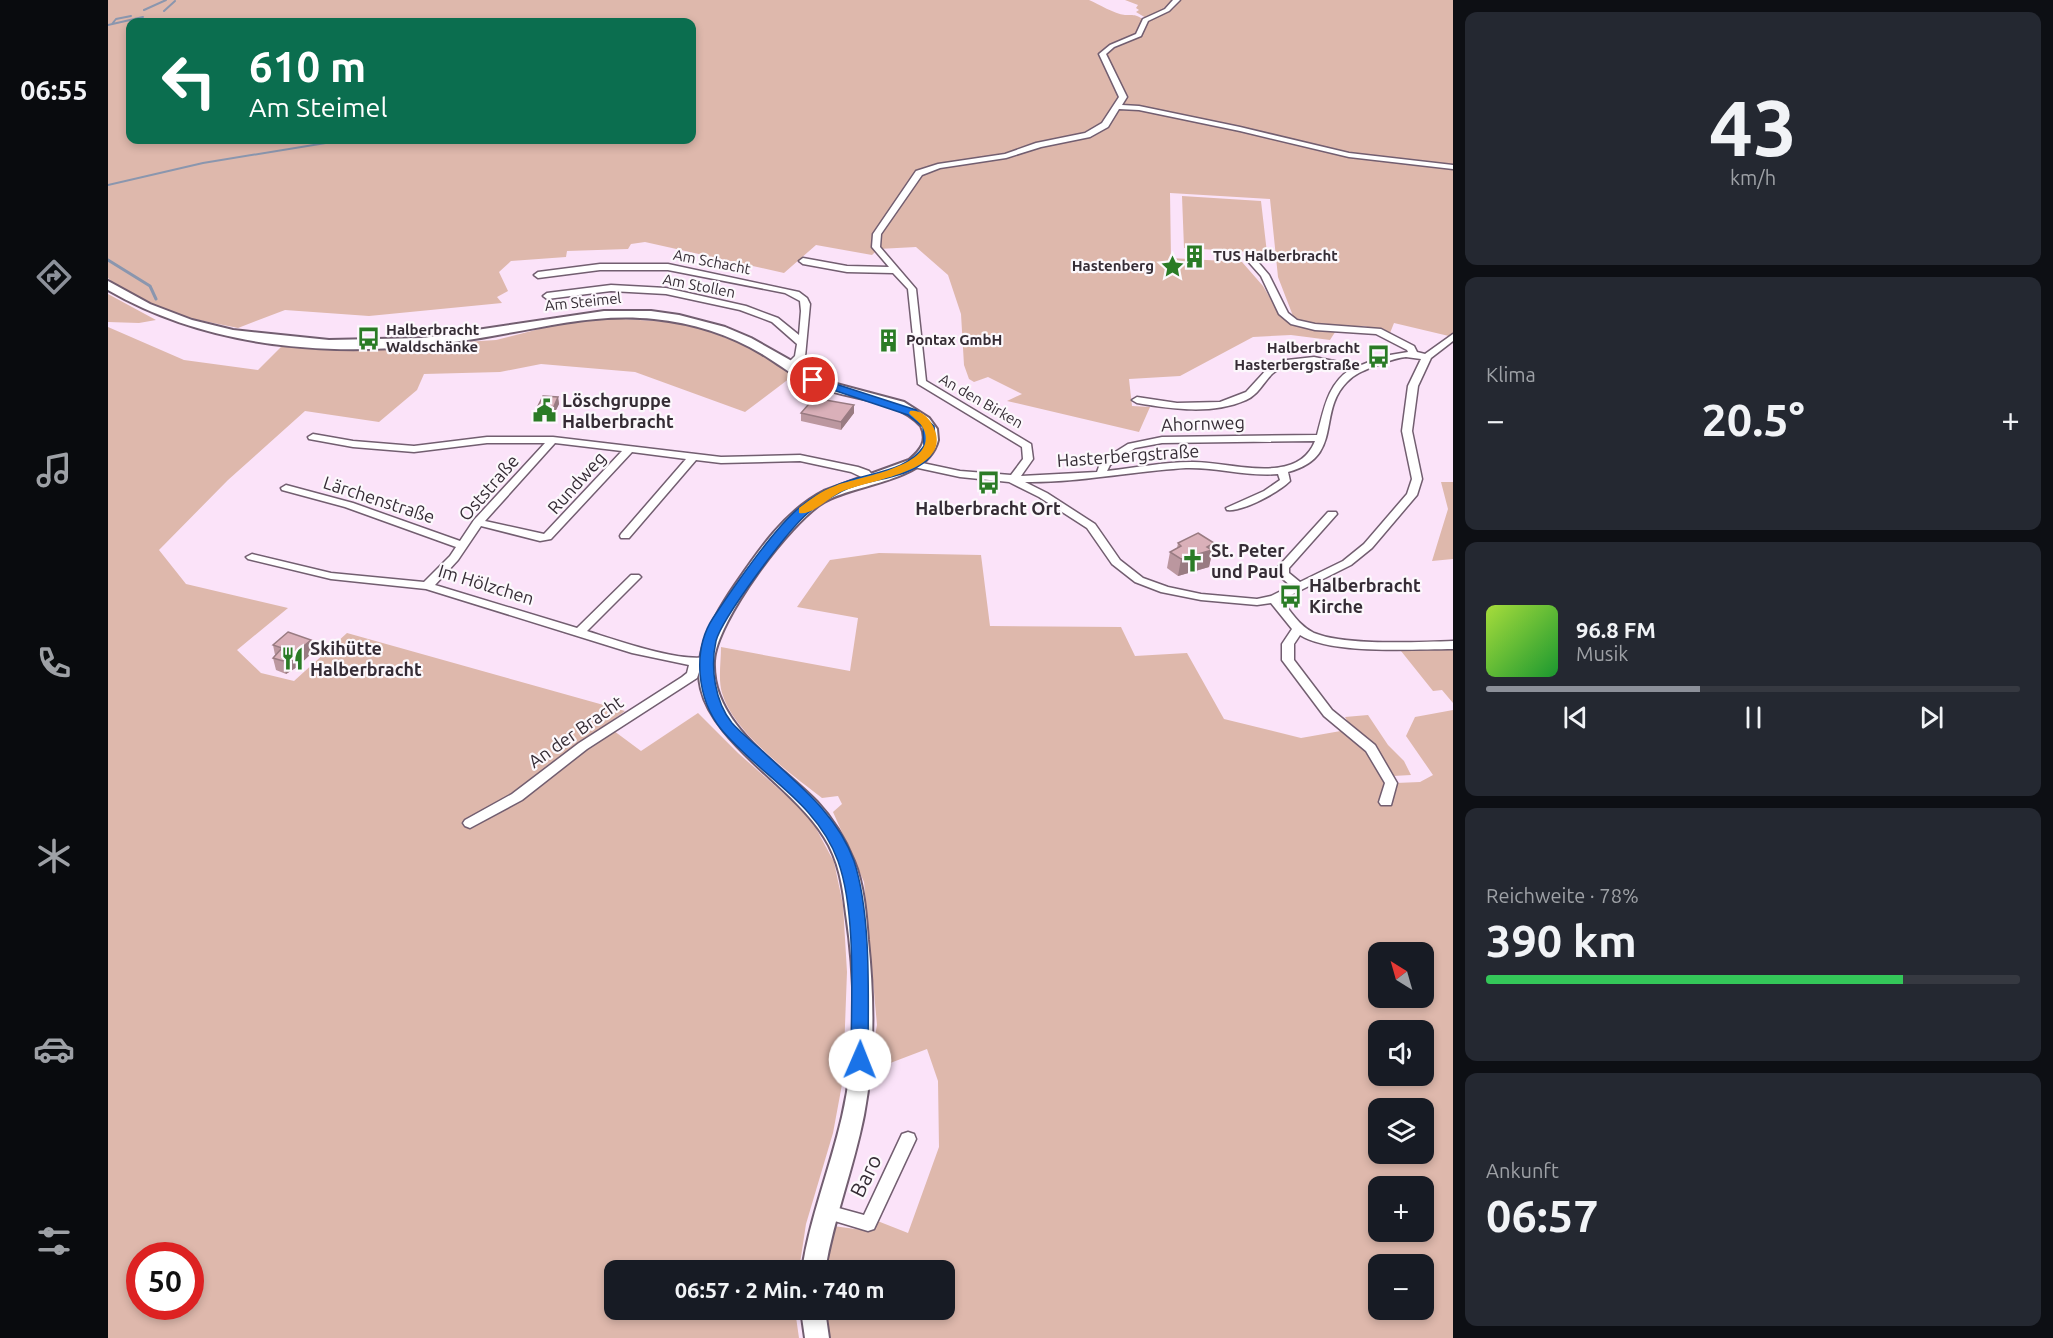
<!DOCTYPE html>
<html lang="de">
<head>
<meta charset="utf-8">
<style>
	:root { --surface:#171b24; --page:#242831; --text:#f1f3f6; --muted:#9ea1a6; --line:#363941; --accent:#8c9099 }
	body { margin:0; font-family:Ubuntu,sans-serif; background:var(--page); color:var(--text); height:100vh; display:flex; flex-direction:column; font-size:22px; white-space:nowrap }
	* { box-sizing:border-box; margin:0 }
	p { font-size:20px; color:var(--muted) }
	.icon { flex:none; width:33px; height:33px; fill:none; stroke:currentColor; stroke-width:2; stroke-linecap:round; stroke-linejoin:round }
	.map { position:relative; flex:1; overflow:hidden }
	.details { display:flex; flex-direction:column; gap:12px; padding:12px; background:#0d0f14; width:600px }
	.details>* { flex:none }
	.guide { position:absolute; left:18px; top:18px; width:570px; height:126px; border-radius:12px; box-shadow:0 3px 9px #0003; background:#0b6e4f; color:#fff; overflow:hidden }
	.needle { width:39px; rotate:323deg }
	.buttons { position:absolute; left:1260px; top:942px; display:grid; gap:12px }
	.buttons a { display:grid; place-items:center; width:66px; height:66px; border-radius:12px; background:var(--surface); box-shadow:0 3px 9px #0003; font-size:30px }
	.speed { position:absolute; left:18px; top:1242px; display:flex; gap:12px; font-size:30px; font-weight:700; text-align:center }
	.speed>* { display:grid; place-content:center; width:78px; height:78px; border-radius:50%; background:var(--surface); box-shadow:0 3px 9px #0003; line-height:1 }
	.speed .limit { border:9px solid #d22; background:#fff; color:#111 }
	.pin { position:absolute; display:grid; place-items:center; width:51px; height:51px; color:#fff; margin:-26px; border:3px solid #fff; border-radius:50%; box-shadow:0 2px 6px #0007 }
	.me { position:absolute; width:66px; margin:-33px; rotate:1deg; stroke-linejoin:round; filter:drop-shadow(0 0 4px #0008) }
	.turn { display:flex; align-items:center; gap:21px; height:126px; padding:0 24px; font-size:27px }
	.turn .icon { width:78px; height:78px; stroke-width:2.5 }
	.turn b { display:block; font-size:42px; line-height:51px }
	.big { font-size:45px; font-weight:700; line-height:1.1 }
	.details .widget { flex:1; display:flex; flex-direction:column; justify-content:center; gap:9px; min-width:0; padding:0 21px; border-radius:12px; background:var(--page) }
	.details .dial { align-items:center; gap:0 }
	.dial b { font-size:78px; line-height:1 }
	.song { display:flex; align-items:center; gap:18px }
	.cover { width:72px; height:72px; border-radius:9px; background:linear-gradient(135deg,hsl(80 70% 55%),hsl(130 70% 35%)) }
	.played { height:6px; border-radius:3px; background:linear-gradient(90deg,var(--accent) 40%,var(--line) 40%) }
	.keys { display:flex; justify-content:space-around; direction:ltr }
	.heat { display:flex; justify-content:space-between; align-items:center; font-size:33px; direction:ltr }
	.charge { height:9px; border-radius:4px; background:linear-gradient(90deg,#34c759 78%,var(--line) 0) }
	.trip { position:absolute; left:496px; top:1260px; width:351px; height:60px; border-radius:12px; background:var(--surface); box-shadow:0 3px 9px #0003; font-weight:700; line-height:60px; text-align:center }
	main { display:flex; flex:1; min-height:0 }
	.tabs { display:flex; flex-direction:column; width:108px; justify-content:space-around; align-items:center; background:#090b0e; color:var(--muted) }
	.tabs .icon { width:42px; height:42px }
	.tabs .selected { color:var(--accent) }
	.tabs b { font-size:27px; color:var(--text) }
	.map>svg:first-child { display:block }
</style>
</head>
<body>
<main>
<nav class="tabs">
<b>06:55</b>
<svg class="icon selected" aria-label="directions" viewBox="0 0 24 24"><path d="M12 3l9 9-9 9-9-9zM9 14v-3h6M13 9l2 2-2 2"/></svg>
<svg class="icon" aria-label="music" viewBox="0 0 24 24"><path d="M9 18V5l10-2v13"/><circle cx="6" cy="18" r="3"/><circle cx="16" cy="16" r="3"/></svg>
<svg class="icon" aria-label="phone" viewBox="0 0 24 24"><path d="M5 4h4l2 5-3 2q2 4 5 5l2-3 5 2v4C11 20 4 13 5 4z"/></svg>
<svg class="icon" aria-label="climate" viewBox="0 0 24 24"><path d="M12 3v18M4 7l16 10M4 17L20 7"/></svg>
<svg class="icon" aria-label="car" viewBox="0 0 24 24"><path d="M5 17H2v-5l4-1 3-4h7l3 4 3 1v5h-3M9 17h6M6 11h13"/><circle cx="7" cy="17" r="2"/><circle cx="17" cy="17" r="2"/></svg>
<svg class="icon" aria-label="filters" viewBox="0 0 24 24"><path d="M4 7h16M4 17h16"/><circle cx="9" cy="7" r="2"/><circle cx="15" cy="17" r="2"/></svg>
</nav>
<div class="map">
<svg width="1345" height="1338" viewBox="0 0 1345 1338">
	<rect width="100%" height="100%" fill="#fbe3f9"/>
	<path fill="#deb8ac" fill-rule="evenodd" d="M0,0H981C991,4 1006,14 1017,15C1025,15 1027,14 1035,19L1030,34L1035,32L1040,20L1065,9L1071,0H1345V337L1286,323L1282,333L1256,326H1231L1222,340L1183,335L1145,337L1072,376L1021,379L1024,406L1042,407L1031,432L899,401L914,394L880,377L866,382L861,379L856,365L853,314L840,275L808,247L770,249L764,255L708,245L676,273L537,242L523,244L520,249L459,251L458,257L403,261L391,272L400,291L389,297L394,303L261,316L177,310L130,328L71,316L11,288L0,278ZM22,22H584V140H22ZM1062,193L1162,199L1170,277L1185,316L1183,325L1174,318L1155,286L1134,262L1063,258Z
		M1017,0H1067L1058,9L1038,18L1028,12L1031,10L1028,8L1030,5Z
		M1074,196L1153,201L1159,253L1076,248Z
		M0,294L48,320L31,323L0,322Z
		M498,318L579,323L647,349L686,375L637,412L527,372L433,364L392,372L316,374L309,390L271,422L197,411L120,480L51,550L78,584L180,608L129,650L153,673L186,681L239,633L517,711L498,725L533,751L590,713L630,753L702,817L726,862L735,905L739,972L735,1079L725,1133L698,1224L691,1270H507V1310H687L691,1338H0V327L76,360L150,370L177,343L308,345L388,340L459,322ZM32,1256H82V1306H32Z
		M1333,482H1345V559L1324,561L1340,509Z
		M771,553L873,555L882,626L1013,627L1027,656L1079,653L1116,719L1193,738L1244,729L1237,717L1260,715L1280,745L1296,761L1303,775L1285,776L1288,783L1312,782L1325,775L1298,736L1307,717L1345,710V1338H721L719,1310H837V1270H717V1267L725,1226L763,1231L767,1220L800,1233L831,1147L830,1081L819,1049L777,1065L762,1063L769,1025L756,882L725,812L734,804L730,796L714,798C683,774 625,732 614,693C610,680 613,661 613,647L742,671L750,618L689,607L722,560ZM1270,952H1316V998H1270ZM1270,1030H1316V1076H1270ZM1270,1108H1316V1154H1270ZM1270,1186H1316V1232H1270ZM1270,1264H1316V1310H1270Z
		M1345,645V703L1334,690L1325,691L1289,646Z"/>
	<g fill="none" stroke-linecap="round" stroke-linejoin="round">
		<path stroke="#8a96ae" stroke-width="2" d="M36,10L58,0
			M56,11L67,1
			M60,19L120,22
			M32,20L43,21
			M4,24L8,19L23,16
			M0,25L35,17
			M0,185L95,163L236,140"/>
		<path stroke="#8a96ae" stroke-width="3" d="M0,260L42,286L48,299"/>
		<defs>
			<path id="minor" d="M1065,0H1072L1061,11L1040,21L1033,36L1006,47L998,54L1019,97L1014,105L1031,106L1132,127L1241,153L1345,165V169L1241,157L1132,131L1031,110L1011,109L1000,127L982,137L933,147L898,158L832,168L814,175L773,234L772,247L808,289L818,381L923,444L925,459L913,476L989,472L993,461L1020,444L1054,437L1209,435C1216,410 1219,384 1243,369C1220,363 1184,356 1164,374C1155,383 1150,395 1138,400C1104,415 1064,409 1029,403L1024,400L1029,397L1069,403L1112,402L1138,392L1160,368L1179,360L1206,357L1251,366L1276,356L1300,352L1299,350L1268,334L1207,330L1183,324L1171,314L1153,276L1138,259V255H1144L1161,275L1180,313L1189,320L1207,324L1273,329L1306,346L1309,352L1317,354L1345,334V341L1323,358L1310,386L1304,431L1314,479L1309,495L1264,548L1243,565L1173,600C1183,611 1191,626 1206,633C1238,646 1309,642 1345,641V649C1307,649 1223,655 1192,635L1186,644V660L1224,710L1267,745L1289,783L1283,805H1273L1271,802L1277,783L1258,751L1216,716L1174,660V644L1184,629L1163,603L1149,605L1093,600L1053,592L1027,582L1004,564L979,528L931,497L901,482L852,477L801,466L800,464L801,462L805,461L852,471L903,475L915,459L914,447L810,384L800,289L785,273L739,272L695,264L691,261L695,258L739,266L781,267L764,247L765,234L808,171L830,164L897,154L928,143L977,133L994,123L1011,97L991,54L1002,45L1028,34L1035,19L1057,9ZM1298,357L1313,359L1300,386L1294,431L1304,479L1299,494L1256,544L1235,561L1192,582L1181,573V568L1229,514L1228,512H1220L1170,567L1169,574L1183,586L1163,596L1149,599L1093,594L1060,587L1035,578L1012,560L987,524L939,493L917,482C971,483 1024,471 1078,468C1109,467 1139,477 1170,474L1172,480L1156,491L1118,508L1119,510C1135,512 1171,492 1182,481L1180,472C1237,457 1208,413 1239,382C1246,374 1257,370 1267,366C1278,362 1287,358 1298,357ZM1207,441C1189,487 1121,461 1083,462C1055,462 1027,468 999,471L1002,465L1027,448L1054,443Z
				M492,264H560L691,292L699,298L702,304L697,357L684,369H678V365L687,356L689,344L664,322L632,310L558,294L503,291L439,299L435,296L439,293L503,285L558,288L638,306L670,318L691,335L693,311L692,301L677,293L560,270H492L430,278L426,275L430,272Z
				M205,434L245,441L306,446L379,437H445L613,457L692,455L750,467L761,471L767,478L762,481L743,472L692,461L613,463L588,460L521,538H513L512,536L513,534L578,459L524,452L443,539L432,541L373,526L350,560L327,585L469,628L523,575H531L533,577L479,631C508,640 570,662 598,657L604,661L602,664L593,666L589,678L479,749L414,800L362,828L357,826L355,823L357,820L404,794L471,743L574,677L579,673L581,665L524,653L318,589L223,579L140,559L138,557L144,554L223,573L316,582L342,556L348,547L237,507L174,490L173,488L178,485L245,503L352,541L366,520L437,443H379L306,452L245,447L201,439L200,437ZM447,443L514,451L436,534L377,521Z
				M800,1132L806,1134L808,1139L766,1229L760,1231L710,1216L708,1211L710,1206L716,1204L756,1215L794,1134Z"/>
			<path id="secondary" d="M0,281L42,304L84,320L125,330L221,340L315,338L496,311H543L571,315L617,327L643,338L721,382L796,402L821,418L829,429L830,440C820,482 748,483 716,502C682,522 608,621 606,661C603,724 670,762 709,802C725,819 737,839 746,861C756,885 758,914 760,940C766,997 767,1058 756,1115C746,1167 726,1217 717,1270H694C702,1217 722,1169 734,1117C749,1053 748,979 738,914C735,887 731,860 716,837C702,814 680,795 661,777C586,709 566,674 627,585C650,551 678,510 716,491L801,460C813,450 820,441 813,426C786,397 742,401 708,386C688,378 672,365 654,354C621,334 584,323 546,319C486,312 425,330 366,339C244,359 109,353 0,290Z
				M693,1310H717L721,1338H697Z"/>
		</defs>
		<use href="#minor" stroke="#725e70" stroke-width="3"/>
		<use href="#secondary" stroke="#725e70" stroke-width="4"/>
		<use href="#minor" fill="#fff" fill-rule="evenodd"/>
		<use href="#secondary" fill="#fff" fill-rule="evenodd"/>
	</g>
	<path fill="#bb979f" d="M450,397L451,404L444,418L429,417L428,410Z
		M693,413H746L733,430L693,421Z
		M1070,543H1106L1101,567L1070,576L1059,568L1062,552L1069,548Z
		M203,640L205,652L189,667L178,674L168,670L165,658L167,655L165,645Z"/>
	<path fill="#997b82" d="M450,397L451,404L444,418V411Z
		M746,405V413L733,430V422Z
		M1106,543L1101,567L1070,576L1073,559Z
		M203,640L205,652L189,667L178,674L175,661Z"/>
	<path fill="#dab0b9" stroke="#997b82" stroke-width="1.5" d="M435,396L450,397L444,411L428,410Z
		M706,398L746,405L733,422L693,413Z
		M1090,533L1106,543L1099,547L1104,550L1073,559L1062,552L1073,546L1070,543Z
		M180,632L203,640L186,654L175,661L165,658L174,648L165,645Z"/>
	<path fill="#1a73e8" stroke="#114b97" stroke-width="1.5" d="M701,378H709L808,410L826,426C827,440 829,450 819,460C797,480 760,478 734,491C723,497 709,505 700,513C680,530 614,618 608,641C602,668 607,702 624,723C632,732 642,740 651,748C687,782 729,813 746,861C764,916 760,1001 760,1060L758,1065H746L743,1060C743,1002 749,914 730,861C709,802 651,775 613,729C589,699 584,650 605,618C625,588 665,529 692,507C702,499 715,491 727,486C755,472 798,474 816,446L815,427L800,415L701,382Z"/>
	<path fill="#f59e0b" d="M802,411C810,410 817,414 822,421C854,470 764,479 735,491C722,496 704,516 691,513V508C703,499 713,491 727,486C748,477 831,467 816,430C813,422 806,419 801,413Z"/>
	<defs>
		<symbol id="building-bare" viewBox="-9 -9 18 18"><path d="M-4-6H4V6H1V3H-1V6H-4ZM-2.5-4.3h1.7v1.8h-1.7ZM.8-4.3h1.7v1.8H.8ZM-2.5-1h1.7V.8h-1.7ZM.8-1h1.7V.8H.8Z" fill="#2a7b25" stroke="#fcf8fc" stroke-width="2.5" paint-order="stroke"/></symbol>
		<symbol id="sight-bare" viewBox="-9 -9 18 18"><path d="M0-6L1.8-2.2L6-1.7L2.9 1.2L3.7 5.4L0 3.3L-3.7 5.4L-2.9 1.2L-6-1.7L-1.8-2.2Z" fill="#2a7b25" stroke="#fcf8fc" stroke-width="2.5" paint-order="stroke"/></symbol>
		<symbol id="bus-bare" viewBox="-9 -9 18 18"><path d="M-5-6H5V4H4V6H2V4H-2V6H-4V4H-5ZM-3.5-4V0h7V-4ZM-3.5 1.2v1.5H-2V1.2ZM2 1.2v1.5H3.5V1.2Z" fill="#2a7b25" stroke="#fcf8fc" stroke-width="2.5" paint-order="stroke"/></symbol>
		<symbol id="civic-bare" viewBox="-9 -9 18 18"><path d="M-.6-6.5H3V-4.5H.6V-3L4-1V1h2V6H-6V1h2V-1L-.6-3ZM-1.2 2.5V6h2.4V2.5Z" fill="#2a7b25" stroke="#fcf8fc" stroke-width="2.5" paint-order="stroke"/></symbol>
		<symbol id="church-bare" viewBox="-9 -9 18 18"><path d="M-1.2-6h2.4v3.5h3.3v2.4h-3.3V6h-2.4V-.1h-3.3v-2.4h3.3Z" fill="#2a7b25" stroke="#fcf8fc" stroke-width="2.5" paint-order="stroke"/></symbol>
		<symbol id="restaurant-bare" viewBox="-9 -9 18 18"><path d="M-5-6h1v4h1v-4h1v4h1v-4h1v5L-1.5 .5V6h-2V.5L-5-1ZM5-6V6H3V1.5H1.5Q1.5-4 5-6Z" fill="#2a7b25" stroke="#fcf8fc" stroke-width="2.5" paint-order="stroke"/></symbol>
	</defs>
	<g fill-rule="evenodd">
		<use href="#building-bare" x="1070" y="240" width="33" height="33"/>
		<use href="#sight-bare" x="1048" y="250" width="33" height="33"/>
		<use href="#bus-bare" x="244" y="322" width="33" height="33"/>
		<use href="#building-bare" x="764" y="324" width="33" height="33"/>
		<use href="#bus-bare" x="1254" y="340" width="33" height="33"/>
		<use href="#civic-bare" x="420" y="394" width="33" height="33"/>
		<use href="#bus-bare" x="864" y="466" width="33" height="33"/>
		<use href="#church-bare" x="1068" y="544" width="33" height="33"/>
		<use href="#bus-bare" x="1166" y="580" width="33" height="33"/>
		<use href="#restaurant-bare" x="168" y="642" width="33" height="33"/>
	</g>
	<g text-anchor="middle" stroke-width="4.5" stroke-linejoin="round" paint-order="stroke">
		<g font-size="15" font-weight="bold" fill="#352c35" stroke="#fcf8fc" text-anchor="start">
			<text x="1105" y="261">TUS Halberbracht</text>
			<text x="1046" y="271" text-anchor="end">Hastenberg</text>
			<text x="278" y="335">Halberbracht<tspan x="278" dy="17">Waldschänke</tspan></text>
			<text x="798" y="345">Pontax GmbH</text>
			<text x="1252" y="353" text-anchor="end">Halberbracht<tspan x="1252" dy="17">Hasterbergstraße</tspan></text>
		</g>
		<g font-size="15" fill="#352c35" stroke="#fcf8fc">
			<text transform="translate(604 262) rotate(11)" y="5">Am Schacht</text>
			<text transform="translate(591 286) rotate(11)" y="5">Am Stollen</text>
			<text transform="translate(475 302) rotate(-6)" y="5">Am Steimel</text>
			<text transform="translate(873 401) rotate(30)" y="5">An den Birken</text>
		</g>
		<g font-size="18" font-weight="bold" fill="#352c35" stroke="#fcf8fc" text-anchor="start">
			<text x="454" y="407">Löschgruppe<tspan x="454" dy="21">Halberbracht</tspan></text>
			<text x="880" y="515" text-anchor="middle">Halberbracht Ort</text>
			<text x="1103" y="557">St. Peter<tspan x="1103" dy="21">und Paul</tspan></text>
			<text x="1201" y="592">Halberbracht<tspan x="1201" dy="21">Kirche</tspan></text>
			<text x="202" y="655">Skihütte<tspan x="202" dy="21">Halberbracht</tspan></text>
		</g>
		<g font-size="18" fill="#352c35" stroke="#fcf8fc">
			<text transform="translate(1095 424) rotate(-2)" y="6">Ahornweg</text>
			<text transform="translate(1020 456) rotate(-4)" y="6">Hasterbergstraße</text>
			<text transform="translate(469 483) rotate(-48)" y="6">Rundweg</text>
			<text transform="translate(381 488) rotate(-49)" y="6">Oststraße</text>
			<text transform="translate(271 500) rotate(18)" y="6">Lärchenstraße</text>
			<text transform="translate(378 585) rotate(17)" y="6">Im Hölzchen</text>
			<text transform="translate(468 732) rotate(-35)" y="6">An der Bracht</text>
		</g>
		<g font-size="21" fill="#352c35" stroke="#fcf8fc">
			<text transform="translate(758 1176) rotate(-64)" y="7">Baro</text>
		</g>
	</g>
</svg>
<div class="buttons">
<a><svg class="needle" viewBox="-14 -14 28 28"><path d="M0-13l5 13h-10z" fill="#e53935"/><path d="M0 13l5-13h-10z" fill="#9ea1a6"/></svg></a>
<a><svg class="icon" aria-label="sound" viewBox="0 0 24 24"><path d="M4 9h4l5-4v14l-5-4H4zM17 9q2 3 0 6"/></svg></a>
<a><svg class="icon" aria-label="layers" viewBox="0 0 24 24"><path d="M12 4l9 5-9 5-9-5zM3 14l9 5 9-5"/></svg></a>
<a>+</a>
<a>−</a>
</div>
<div class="speed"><div class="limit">50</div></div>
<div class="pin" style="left:705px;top:380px;background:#d93025"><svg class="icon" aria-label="arrive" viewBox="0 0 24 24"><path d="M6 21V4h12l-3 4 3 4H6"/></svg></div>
<svg class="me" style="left:752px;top:1060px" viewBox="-20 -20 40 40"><circle r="19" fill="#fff"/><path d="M0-13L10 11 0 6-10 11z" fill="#1a73e8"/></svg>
<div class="trip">06:57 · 2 Min. · 740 m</div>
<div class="guide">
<div class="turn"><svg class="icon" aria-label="left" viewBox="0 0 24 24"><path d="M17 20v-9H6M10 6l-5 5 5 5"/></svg><div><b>610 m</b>Am Steimel</div></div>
</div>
</div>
<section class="details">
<div class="widget dial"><b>43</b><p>km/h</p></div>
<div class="widget"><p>Klima</p>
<div class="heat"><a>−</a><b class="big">20.5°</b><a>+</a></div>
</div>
<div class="widget">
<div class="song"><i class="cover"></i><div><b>96.8 FM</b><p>Musik</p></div></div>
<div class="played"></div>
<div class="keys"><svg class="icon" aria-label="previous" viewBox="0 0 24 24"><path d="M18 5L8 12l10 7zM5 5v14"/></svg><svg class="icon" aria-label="pause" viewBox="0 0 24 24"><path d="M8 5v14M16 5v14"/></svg><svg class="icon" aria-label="next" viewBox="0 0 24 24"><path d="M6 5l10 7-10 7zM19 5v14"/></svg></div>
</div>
<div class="widget"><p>Reichweite · 78%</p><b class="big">390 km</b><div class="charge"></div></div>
<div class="widget"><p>Ankunft</p><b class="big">06:57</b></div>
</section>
</main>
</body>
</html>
